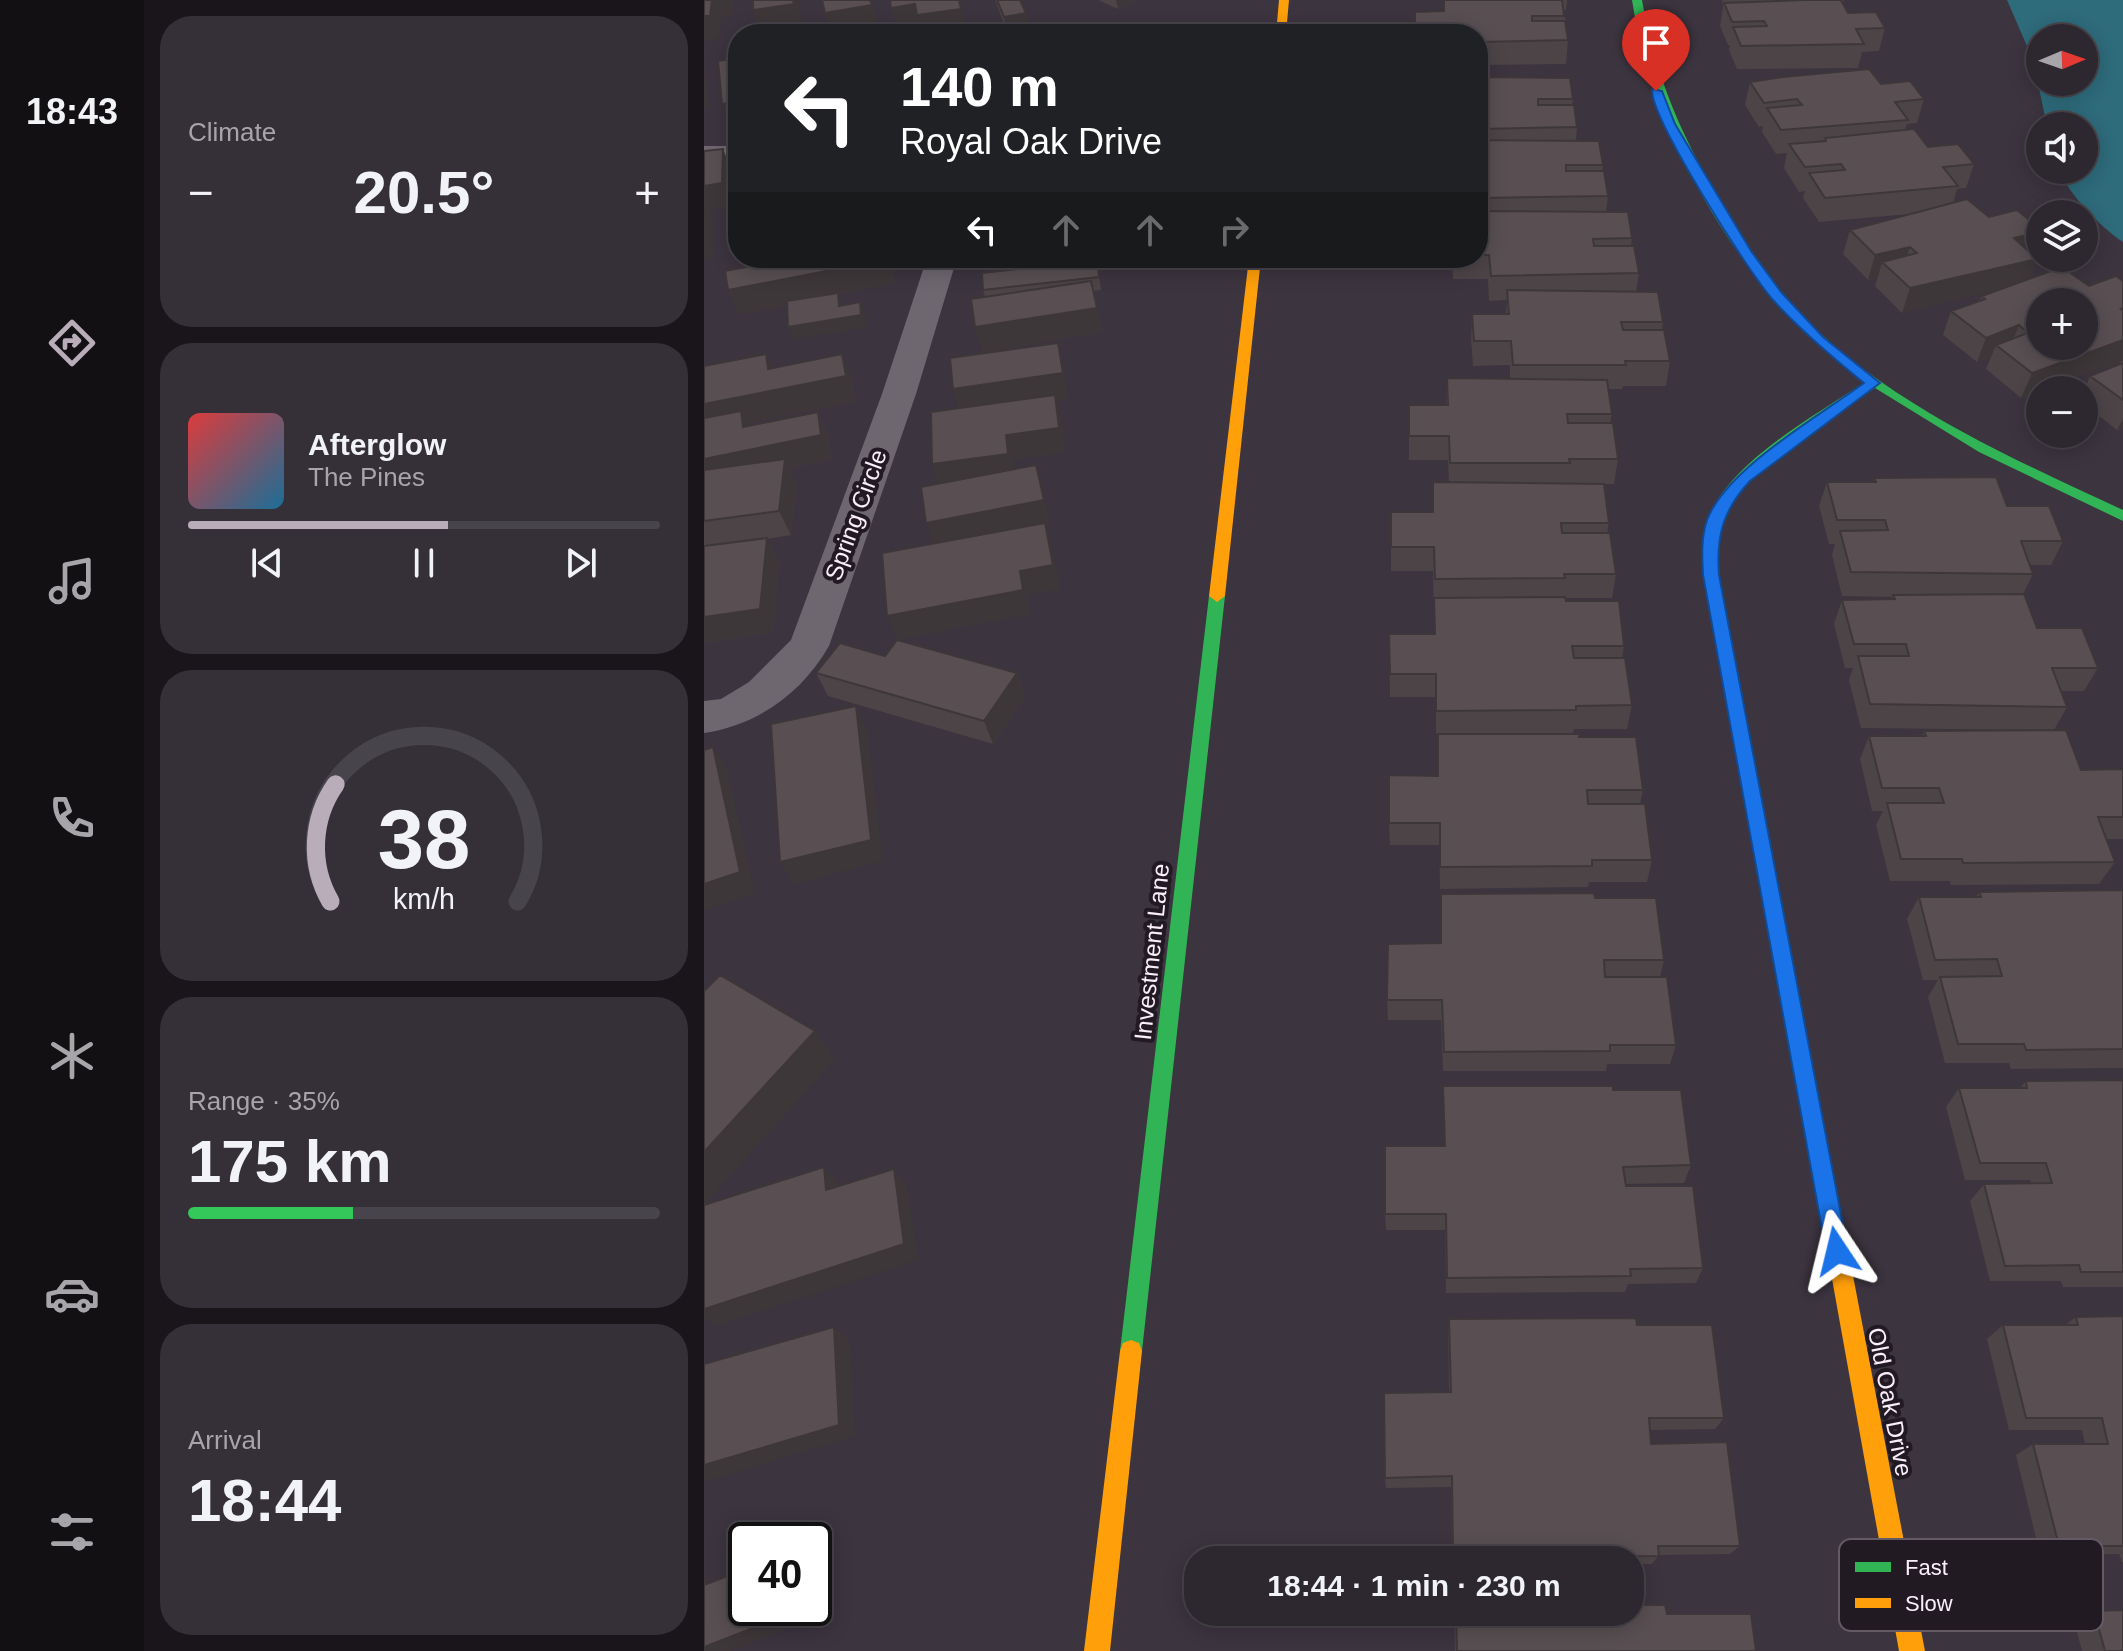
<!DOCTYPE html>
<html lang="en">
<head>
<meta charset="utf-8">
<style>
	:root { --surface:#2d272f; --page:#352f37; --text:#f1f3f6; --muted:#a7a5aa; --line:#48444b; --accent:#b8adb9 }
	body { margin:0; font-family:Helvetica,sans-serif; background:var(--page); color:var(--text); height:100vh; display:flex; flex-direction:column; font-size:30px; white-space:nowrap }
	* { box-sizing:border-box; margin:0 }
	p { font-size:26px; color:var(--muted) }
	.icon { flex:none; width:44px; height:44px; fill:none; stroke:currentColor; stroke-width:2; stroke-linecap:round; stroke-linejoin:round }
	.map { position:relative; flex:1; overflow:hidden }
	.sheet { display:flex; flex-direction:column; gap:16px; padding:16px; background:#19151a; width:560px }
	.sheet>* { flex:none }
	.banner { position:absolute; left:24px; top:24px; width:760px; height:244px; border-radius:32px; box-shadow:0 4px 20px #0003,0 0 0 2px var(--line); background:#202124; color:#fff; overflow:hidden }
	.needle { width:52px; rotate:88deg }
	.controls { position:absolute; left:1322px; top:24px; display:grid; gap:16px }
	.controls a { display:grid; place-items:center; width:72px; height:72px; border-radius:50%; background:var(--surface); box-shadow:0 4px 20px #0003,0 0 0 2px var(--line); font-size:40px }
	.speed { position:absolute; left:24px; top:1522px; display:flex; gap:16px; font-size:40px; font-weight:700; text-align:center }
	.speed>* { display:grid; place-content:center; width:104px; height:104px; border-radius:50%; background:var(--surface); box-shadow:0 4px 20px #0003,0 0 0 2px var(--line); line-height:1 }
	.speed .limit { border:4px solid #111; border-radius:12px; background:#fff; color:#111 }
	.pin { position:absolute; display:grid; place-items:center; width:68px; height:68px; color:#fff; margin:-82px -34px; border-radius:50% 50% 50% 0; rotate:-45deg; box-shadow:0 0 8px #0007 }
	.pin .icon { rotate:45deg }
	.me { position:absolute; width:88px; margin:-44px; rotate:350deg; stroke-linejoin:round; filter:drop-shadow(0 0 6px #0008) }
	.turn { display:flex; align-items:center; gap:28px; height:168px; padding:0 40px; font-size:36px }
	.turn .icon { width:104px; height:104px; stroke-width:2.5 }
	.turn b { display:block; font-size:56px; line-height:68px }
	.lanes { display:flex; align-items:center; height:76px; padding:0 40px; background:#0003; justify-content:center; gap:40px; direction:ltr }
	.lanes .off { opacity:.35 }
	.big { font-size:60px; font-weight:700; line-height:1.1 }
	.sheet .widget { flex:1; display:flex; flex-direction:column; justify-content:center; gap:12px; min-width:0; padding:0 28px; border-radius:32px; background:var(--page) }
	.sheet .dial { align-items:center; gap:0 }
	.dial svg { height:208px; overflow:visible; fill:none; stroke:var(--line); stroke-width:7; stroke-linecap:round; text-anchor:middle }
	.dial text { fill:var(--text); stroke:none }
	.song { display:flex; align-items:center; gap:24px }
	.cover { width:96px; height:96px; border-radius:12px; background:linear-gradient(135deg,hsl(0 70% 55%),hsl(200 70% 35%)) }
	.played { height:8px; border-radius:4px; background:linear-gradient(90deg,var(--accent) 55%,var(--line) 55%) }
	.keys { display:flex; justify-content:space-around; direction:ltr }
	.heat { display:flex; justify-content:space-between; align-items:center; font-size:44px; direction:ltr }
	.charge { height:12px; border-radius:6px; background:linear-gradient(90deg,#34c759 35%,var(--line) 0) }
	.trip { position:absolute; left:480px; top:1546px; width:460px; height:80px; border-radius:32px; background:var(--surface); box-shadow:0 4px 20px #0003,0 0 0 2px var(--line); font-weight:700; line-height:80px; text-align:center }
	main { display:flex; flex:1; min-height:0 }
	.tabs { display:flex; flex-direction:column; width:144px; justify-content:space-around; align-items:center; background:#121013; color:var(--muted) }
	.tabs .icon { width:56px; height:56px }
	.tabs .selected { color:var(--accent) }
	.tabs b { font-size:36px; color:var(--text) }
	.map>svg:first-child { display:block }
</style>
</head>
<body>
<main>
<nav class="tabs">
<b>18:43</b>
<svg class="icon selected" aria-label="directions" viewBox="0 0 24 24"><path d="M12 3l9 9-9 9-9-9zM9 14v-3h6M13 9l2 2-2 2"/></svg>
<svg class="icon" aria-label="music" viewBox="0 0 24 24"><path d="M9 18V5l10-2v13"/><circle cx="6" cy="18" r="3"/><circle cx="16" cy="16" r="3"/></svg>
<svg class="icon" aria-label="phone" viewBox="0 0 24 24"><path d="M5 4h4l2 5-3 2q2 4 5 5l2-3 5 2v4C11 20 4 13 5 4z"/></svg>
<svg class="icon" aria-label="climate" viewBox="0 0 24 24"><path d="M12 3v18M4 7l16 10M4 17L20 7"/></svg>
<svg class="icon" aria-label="car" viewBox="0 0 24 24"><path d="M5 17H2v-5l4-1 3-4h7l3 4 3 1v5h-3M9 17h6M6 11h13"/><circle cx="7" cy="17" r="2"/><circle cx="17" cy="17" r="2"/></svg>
<svg class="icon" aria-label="filters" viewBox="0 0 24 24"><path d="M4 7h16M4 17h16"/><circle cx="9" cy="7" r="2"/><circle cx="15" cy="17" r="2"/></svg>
</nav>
<section class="sheet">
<div class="widget"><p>Climate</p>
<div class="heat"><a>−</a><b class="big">20.5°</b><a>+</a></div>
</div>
<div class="widget">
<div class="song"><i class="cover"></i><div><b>Afterglow</b><p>The Pines</p></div></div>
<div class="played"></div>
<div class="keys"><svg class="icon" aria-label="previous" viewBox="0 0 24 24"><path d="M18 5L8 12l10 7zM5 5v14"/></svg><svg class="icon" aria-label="pause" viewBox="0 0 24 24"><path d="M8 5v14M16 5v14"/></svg><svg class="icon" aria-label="next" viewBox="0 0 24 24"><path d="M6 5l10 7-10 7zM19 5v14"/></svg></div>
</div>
<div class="widget dial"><svg viewBox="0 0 100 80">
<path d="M14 69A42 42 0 1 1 86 69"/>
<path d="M14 69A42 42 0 0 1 16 24" stroke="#b8adb9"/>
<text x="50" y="56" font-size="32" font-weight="700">38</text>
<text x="50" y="72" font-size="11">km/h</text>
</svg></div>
<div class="widget"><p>Range · 35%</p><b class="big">175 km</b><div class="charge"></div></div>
<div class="widget"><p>Arrival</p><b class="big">18:44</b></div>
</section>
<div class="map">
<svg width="1419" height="1651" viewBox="0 0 1419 1651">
	<rect width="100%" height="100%" fill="#3c343f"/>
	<path fill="#2e6b7b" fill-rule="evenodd" d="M1303,0H1419V242C1394,225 1368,197 1354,170H1380V126H1343L1329,60ZM1336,38H1380V82H1336Z"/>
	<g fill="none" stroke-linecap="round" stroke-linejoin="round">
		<path fill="#6e6770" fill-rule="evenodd" d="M0,146H34V164H0Z
			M223,258H253L212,394L125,646C98,693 54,725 0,733V701L17,699L45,682L87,640L178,394Z"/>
		<path fill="#30b455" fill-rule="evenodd" d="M928,0H938C950,70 975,131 1011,192C1029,223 1047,256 1070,284C1158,393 1295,452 1419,510V521L1275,452L1171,388C1121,423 1044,463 1019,520C1011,537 1014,557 1015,575L1123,1140L1120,1147L1113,1150L1106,1147L1103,1140L999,575C998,559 997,541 1002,525C1020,464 1111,416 1161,382C1043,297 950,144 928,0Z
			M513,590L521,596L438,1351L435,1359L427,1362L419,1359L416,1351L505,596Z"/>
		<path fill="#ff9f0a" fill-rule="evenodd" d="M575,0H585L582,34H572Z
			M545,258H557L521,596L513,602L505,596Z
			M1113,1130L1120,1133L1123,1140L1221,1651H1195L1103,1140L1106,1133Z
			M427,1340L435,1343L438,1351L406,1651H380L416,1351L419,1343Z"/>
	</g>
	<path fill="#4d4447" d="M291,0H316L322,13L324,25L302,29Z
		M394,0H432L414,9Z
		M740,0H863L862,10H860L864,40L862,64L774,65V34H711V12L740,11Z
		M1018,0H1140L1139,3L1144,13L1181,28L1175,51L1158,52L1154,68L1033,69L1025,50L1026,45H1024L1016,26L1019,7Z
		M774,77L869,99L868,105L873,127L872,141L899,165L898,171L904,196L902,212L928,238L927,246L935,273L932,292L959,322L958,330L966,361L962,386H919L918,389H904L908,414L906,423L914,459L910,484H887L905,523L903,533L912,574L908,598H862V601L920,646L918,658L928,705L923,729H870L869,733L732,734V697H686L685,634H730L729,571H687V547L729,512L745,482L744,460H705V405H742L743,378L806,379V365L769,366L767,339L768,314H802L803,300L785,301L784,279H749L748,258H774V232H782V222H774Z
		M1046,82L1177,84L1220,99L1213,123L1203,124L1201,130L1224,147L1270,164L1262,188L1253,189L1249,203L1333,259L1325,279L1385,286L1419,281V428L1413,430L1380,404V390L1386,376L1415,365L1416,361L1317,398L1282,369L1287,357L1273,362L1239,335L1247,311L1276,300L1278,296L1296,289L1198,313L1171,286L1174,277L1164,280L1139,254L1146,230L1205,214L1115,222L1099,198L1101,191L1095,192L1080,168L1083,153L1072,154L1058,132L1059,126L1055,127L1041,105Z
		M393,260L397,290L389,291L398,332L278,352L281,297L279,290Z
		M62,354L68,368L148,379L151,401L43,423L44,426L114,412L124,437L127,459L85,468L92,484L87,535L63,539L75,562L69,632L0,643V366Z
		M1170,478L1303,506L1359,541L1347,565H1325L1329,574L1319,594L1333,628L1394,668L1380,691H1357L1363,707L1350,730L1377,770L1419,769V839H1402L1411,862L1395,884L1247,885L1246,881H1186L1172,825L1179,811H1168L1156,759L1165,736H1218L1220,731L1339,730L1157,728L1145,680L1149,668H1141L1130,624L1138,600L1188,599L1189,597L1138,596L1128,555L1131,544H1125L1115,506L1123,482H1169Z
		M181,656L313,673L321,697L289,744L124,696L112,673Z
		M734,734L875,737L939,790L936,804L948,860L943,882H885L884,887L736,889L735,845H686L685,823L733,776Z
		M1419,890V1068L1307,1069L1305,1063H1241L1224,997L1234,980H1219L1203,919L1215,897H1272L1275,892Z
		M737,894L891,898L960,960L956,977L972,1045L966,1064H903L902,1071H739L737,1020H684L683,1000L736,943Z
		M1419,1080V1287H1359L1357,1281H1286L1266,1201L1280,1184L1327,1183L1326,1180H1261L1242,1107L1255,1088H1316L1322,1081Z
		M739,1086L909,1090L987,1165L980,1183L921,1184L922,1186L999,1268L992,1283L924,1284L921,1292L742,1293L741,1230H682L681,1214L740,1146Z
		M1419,1316V1562H1418L1415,1554L1336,1555L1312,1455L1329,1444H1381L1378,1430H1305L1283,1339L1299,1325H1361L1372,1317Z
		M745,1319L933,1325L1020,1418L1011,1429L946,1430L947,1444L1036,1546L1026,1554L955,1555L948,1564H926V1560H748L747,1487L682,1488L681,1478L745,1392L744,1333Z
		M1390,1611L1419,1651H1378L1369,1617Z
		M750,1612L963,1614L1052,1651H751Z"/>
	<path fill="#3e3739" d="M8,0H30L28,15L17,16L15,39L0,41V16Z
		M89,0H94L98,27L58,33L49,10Z
		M167,0L175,29L139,34H128L121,13Z
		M412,0H432L414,9Z
		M211,4L257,9L263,32L251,34H218L216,27L194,31L187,8Z
		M322,13L324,25L302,29L300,17Z
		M0,71L6,108L0,109Z
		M34,101V126L27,128L18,104Z
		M19,149L29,173L28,208L6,210L9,218L10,257L0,259V186Z
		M1336,232V238L1329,255L1310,238Z
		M1206,247L1198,271L1178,262L1174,277L1164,280L1171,255Z
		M185,258L192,283L135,295L139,306L156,302L161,315L162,328L89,339L84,327L135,306V295L35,315L24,290Z
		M1333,259L1324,283L1198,313L1206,288Z
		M393,308L398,332L278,352L271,327Z
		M1315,325L1305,350L1292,345L1287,357L1273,362L1282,338Z
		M1419,340V361L1317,398L1328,373Z
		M354,343L360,368L364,398L353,400L358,420L361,453L309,460L311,478L236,488L228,464L302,435L256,414L249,389Z
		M62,354L73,378L138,354L148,379L151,401L43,423L49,435L114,412L124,437L127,459L85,468L92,484L87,535L75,511L0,486V404L64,369Z
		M1419,419V428L1413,430Z
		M332,465L347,524L342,525L348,547L356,589L323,595L326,614L193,640L183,616L316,571L231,548L222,523Z
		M63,538L75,562L69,632L0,643V617Z
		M313,673L321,697L289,744L280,721Z
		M152,706L163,729L179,861L90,884L76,862Z
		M9,747L23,770L51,893L0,911V884Z
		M111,1031L131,1059L0,1205V1152Z
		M120,1167L135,1184L138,1207L122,1190Z
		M190,1169L203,1186L214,1260L12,1326L0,1317V1309Z
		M130,1327L146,1341L151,1436L0,1482V1465Z
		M0,1574L2,1575L3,1600L0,1599Z
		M63,1608H82L84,1628L26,1651H0V1647Z"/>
	<path fill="#594f52" stroke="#3e3739" stroke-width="2" fill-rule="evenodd" d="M0,0H8L6,16H0Z
		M49,0H89L90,4L49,10Z
		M118,0H166L168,5L121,13Z
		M186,0H255L257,9L213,15L211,4L187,8Z
		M293,0H316L322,13L300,17Z
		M740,0H858L860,16H828V21H861L864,40L774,42V34H741V28H711V12L740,11Z
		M1102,0H1137L1144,13L1172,12L1181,28L1152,29L1160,44L1037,46L1029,27L1063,26L1060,21L1028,22L1020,3Z
		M34,58V101L18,104L14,61Z
		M1165,69L1177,84L1206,81L1220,99L1191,102L1204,120L1077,130L1063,108L1098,105L1093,99L1060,103L1046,82L1079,77Z
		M774,77L866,78L869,99H834V105H870L873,127L774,129Z
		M1210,129L1224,147L1254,144L1270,164L1239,167L1254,186L1121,198L1105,173L1141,170L1137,164L1101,167L1085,144L1122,141L1121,138Z
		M774,140L895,141L899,165H862V171H900L904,196L774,198Z
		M19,149L18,183L0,186V151Z
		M1263,199L1285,217L1313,210L1336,229V232L1310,238L1333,259L1206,288L1178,262L1213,253L1206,247L1171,255L1146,230Z
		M782,211L924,212L928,238L889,239L890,246H930L935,273L787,276L785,255H774V232H784Z
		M90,258H184V259L24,290L21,271Z
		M393,260L395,277L279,290L278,273Z
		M1358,267L1385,286L1412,276L1419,281V308L1417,309L1419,310V340L1328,373L1292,345L1324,333L1315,325L1282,338L1247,311L1281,299L1278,296ZM1336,302H1380V346H1336Z
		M387,281L393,308L271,327L267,299Z
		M803,290L954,292L959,322H917L919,330H960L966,361H921L922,365H809L807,341H770L768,314H805Z
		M134,293L135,306L156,302L157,315L84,327L83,301Z
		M354,343L359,373L249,389L246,358Z
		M62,354L64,369L138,354L142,376L0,404V366Z
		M1419,363V400L1386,376Z
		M743,378L903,380L908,414H863L864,423H909L914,459H865L866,463H746L745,436H705V405H744Z
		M351,395L355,428L302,435L304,454L228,464L227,412Z
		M37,411L39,427L114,412L117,435L0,459V418Z
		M81,459L75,511L0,521V470Z
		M332,465L340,500L222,523L217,487Z
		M1292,477L1303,506H1345L1359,541H1317L1329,574L1147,572L1136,531L1184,530L1181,520H1133L1123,482H1172L1170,478Z
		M729,482L900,484L905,523H857L858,533H906L912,574H860L861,578L731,579L730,547H687V512H729Z
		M341,523L349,565L316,571L319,590L183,616L178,553Z
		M63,538L56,609L0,617V546Z
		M1320,594L1333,628H1378L1394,668H1348L1363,707L1166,704L1154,656H1205L1202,644H1150L1138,600L1191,599L1189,595Z
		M861,597L862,601H915L920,646H868L870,658H921L928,705L872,706V710L732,711V674H686L685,634H731L730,598Z
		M193,640L313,673L280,721L112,673L136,643L181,656Z
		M152,706L167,840L76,862L67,724Z
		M1362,730L1377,770L1419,769V817H1394L1411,862L1259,863L1258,859H1197L1183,803H1240L1235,788H1178L1165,736H1222L1220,731Z
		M734,734H876L875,737H932L939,790H883L884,804H941L948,860H888V866L736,867V823H685V775L734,776Z
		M9,747L36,872L0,884V750Z
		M1419,890V1049L1322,1050L1320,1044H1254L1236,977L1298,976L1293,959L1231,960L1215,897H1277L1275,892Z
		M890,893L891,898H952L960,960H900L901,977H963L972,1045H906V1051L740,1052L738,1000H683L684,944L737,943V894Z
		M16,975L111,1031L0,1152V991Z
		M1419,1080V1272H1377L1375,1265L1301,1266L1280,1184L1348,1183L1342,1163H1276L1255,1088H1323L1322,1081Z
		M739,1086H909V1090H977L987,1165L919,1167L922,1186H989L999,1268L926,1269L927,1276L743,1278L742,1214H681V1146H741Z
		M120,1167L122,1190L190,1169L200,1244L0,1309V1205Z
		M1419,1316V1546H1355L1329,1444H1404L1398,1418H1322L1299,1325H1374L1372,1317Z
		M932,1318L933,1325H1008L1020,1418H945L947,1444L1023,1442L1036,1546H954L955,1556L749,1557L748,1476L681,1478L680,1393L747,1392L745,1319Z
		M130,1327L135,1425L0,1465V1364Z
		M42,1569V1608H63L64,1622L0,1647V1585Z
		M926,1605H961L963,1614H1047L1052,1651H753L752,1612H926Z
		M1419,1610V1651H1401L1390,1611Z"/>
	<path fill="#1a73e8" stroke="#114b97" stroke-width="2" d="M948,89L958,91L971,124L1047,251L1077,292L1119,337L1176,383L1046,481C1019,510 1012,536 1015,575L1144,1251L1141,1259L1133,1262L1125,1259L1122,1251L999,575C998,556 997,538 1003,520C1023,468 1114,417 1160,383C1128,357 1097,331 1069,300C1045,273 946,118 948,89Z"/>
	<g text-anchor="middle" stroke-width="8" stroke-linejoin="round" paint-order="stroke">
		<g font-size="24" fill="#faeefb" stroke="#221a23">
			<text transform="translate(152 515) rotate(-70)" y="8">Spring Circle</text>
			<text transform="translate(448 952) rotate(-84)" y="8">Investment Lane</text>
			<text transform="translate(1186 1402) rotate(79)" y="8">Old Oak Drive</text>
		</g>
	</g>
	<rect x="1135" y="1539" width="264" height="92" rx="12" fill="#221a23" stroke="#635a64" stroke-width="2"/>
	<rect x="1151" y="1562" width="36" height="10" fill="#30b455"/>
	<rect x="1151" y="1598" width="36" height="10" fill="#ff9f0a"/>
	<g font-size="22" fill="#faeefb">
		<text x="1201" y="1575">Fast</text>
		<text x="1201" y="1611">Slow</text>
	</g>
</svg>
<div class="controls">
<a><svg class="needle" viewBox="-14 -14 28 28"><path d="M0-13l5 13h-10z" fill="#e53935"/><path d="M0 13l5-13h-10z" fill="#a7a5aa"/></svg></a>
<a><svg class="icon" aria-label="sound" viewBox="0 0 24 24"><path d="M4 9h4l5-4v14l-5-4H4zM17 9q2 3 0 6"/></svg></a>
<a><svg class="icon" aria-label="layers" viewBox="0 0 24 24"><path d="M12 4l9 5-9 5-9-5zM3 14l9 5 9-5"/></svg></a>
<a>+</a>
<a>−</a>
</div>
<div class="speed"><div class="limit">40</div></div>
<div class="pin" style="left:952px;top:91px;background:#d93025"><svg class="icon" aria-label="arrive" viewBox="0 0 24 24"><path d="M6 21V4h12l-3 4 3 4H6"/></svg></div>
<svg class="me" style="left:1133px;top:1251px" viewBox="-20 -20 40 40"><path d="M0-17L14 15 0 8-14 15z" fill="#1a73e8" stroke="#fff" stroke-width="4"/></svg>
<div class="trip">18:44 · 1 min · 230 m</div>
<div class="banner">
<div class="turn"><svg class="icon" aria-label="left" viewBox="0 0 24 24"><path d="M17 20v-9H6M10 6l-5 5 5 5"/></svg><div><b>140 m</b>Royal Oak Drive</div></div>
<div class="lanes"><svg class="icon" aria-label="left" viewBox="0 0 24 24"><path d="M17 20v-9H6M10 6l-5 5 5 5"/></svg><svg class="icon off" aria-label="ahead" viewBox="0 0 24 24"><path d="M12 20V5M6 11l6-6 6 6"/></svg><svg class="icon off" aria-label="ahead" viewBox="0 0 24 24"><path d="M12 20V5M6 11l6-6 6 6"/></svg><svg class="icon off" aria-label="right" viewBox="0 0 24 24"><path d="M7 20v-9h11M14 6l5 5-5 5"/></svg></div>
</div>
</div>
</main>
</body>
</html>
